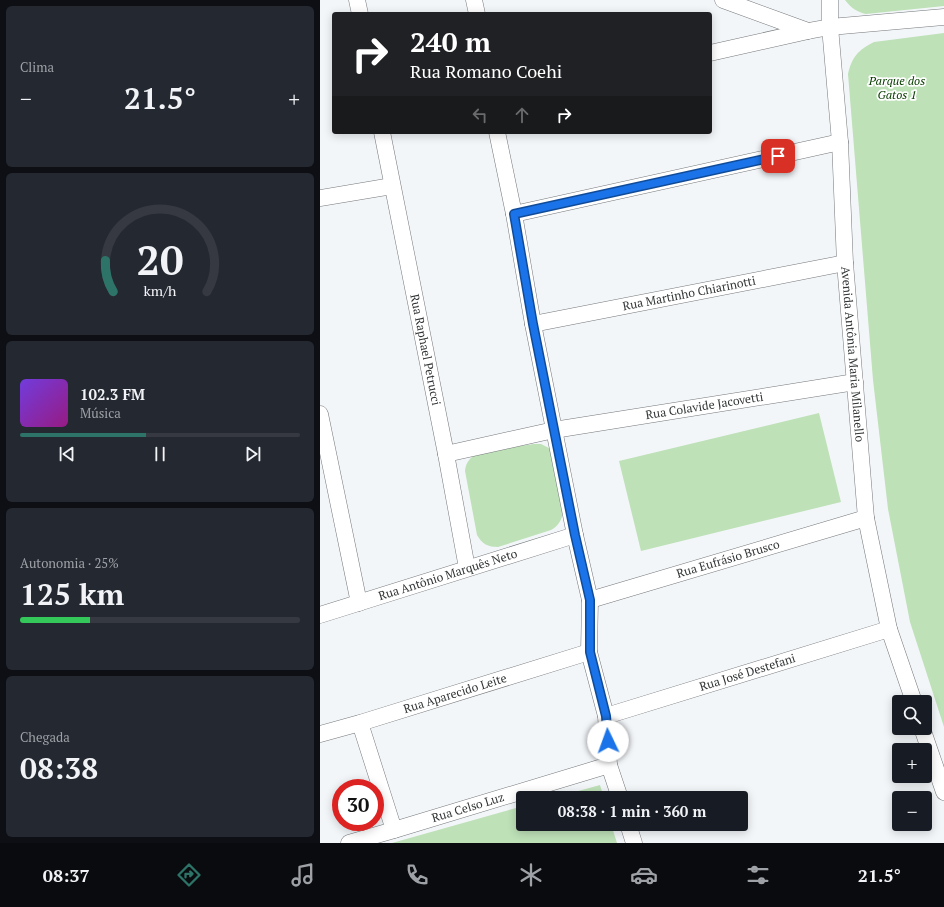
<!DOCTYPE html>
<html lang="pt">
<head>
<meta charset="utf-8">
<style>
	:root { --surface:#171b24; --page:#242831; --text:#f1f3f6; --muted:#9ea1a6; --line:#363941; --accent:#2d7368 }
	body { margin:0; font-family:"PT Serif",serif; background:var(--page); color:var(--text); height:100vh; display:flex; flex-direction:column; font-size:15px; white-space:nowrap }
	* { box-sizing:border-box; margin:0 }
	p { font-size:13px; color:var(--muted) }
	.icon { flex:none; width:22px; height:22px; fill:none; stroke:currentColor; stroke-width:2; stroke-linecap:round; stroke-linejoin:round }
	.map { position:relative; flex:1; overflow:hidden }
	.side { display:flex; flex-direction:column; gap:6px; padding:6px; background:#0d0f14; width:320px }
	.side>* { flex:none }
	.guide { position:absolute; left:12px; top:12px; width:380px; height:122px; border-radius:4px; box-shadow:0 2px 10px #0003; background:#202124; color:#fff; overflow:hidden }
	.tools { position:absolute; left:572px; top:695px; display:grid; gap:8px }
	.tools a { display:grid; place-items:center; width:40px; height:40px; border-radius:4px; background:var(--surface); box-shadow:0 2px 10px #0003; font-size:20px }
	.speed { position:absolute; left:12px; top:779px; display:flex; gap:8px; font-size:20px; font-weight:700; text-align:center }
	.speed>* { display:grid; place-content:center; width:52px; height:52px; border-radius:50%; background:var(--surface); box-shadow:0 2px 10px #0003; line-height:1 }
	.speed .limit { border:6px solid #d22; background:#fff; color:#111 }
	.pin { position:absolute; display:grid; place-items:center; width:34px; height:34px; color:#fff; margin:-17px; border-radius:8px; box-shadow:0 2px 6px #0006 }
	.me { position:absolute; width:44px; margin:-22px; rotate:357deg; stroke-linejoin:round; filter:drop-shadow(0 0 3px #0008) }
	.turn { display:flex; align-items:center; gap:14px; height:84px; padding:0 12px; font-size:18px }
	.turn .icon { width:52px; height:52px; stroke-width:2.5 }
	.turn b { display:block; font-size:28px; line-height:34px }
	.lanes { display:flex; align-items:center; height:38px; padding:0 12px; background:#0003; justify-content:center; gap:20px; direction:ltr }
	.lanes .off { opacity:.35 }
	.big { font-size:30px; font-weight:800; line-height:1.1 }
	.side .tile { flex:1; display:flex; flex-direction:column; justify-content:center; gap:6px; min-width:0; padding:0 14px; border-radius:6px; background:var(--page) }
	.side .dial { align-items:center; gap:0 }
	.dial svg { height:104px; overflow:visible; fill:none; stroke:var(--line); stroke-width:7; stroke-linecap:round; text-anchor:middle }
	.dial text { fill:var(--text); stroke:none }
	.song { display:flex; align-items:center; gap:12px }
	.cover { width:48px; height:48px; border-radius:6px; background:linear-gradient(135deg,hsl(260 70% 55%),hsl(310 70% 35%)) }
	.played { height:4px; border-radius:2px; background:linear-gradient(90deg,var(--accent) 45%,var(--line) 45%) }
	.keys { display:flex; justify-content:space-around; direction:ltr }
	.heat { display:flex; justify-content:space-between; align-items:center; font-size:22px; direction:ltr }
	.charge { height:6px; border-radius:3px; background:linear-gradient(90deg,#34c759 25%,var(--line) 0) }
	.trip { position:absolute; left:196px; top:791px; width:232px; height:40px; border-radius:4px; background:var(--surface); box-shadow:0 2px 10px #0003; font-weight:800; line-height:40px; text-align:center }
	.menu { display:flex; height:64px; justify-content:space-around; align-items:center; background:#090b0e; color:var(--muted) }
	.menu .icon { width:28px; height:28px }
	.menu .active { color:var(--accent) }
	.menu b { font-size:18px; color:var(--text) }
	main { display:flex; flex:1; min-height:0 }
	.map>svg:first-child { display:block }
</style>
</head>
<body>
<main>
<section class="side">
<div class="tile"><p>Clima</p>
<div class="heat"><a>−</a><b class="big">21.5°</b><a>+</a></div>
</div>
<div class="tile dial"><svg viewBox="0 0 100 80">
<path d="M14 69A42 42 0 1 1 86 69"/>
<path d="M14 69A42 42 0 0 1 8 45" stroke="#2d7368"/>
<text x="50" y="56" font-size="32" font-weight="700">20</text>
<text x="50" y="72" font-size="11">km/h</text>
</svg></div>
<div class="tile">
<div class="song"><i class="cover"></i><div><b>102.3 FM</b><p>Música</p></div></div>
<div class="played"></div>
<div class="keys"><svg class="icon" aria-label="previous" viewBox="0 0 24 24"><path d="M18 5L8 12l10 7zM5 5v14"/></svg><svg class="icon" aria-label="pause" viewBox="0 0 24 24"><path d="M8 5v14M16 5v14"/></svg><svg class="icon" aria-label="next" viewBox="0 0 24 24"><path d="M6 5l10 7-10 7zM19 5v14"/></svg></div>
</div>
<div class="tile"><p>Autonomia · 25%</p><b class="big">125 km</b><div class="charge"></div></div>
<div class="tile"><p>Chegada</p><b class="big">08:38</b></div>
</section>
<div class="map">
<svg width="624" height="843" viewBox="0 0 624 843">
	<rect width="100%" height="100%" fill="#f3f6f9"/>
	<path fill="#bee1b8" d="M525,0H624V6L546,14C537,12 531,8 525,0Z
		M624,33V727L590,622L568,509L553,380L528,74C532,57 538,50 554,42Z
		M499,413L521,502L321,551L299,461Z
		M214,444H221L231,449L243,512C242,520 238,526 231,530L178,547C168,547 162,544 157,535L145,471C146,461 151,457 159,452Z
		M280,785L284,798H233Z
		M203,806V824H291L297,843H72Z"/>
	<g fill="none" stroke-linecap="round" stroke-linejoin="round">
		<defs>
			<g id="minor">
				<path d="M37,0L40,14"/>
				<path d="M154,0L157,14"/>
				<path d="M403,0L488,31"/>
				<path id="s1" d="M510,0V27L520,142L525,263L546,518L569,629L594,702"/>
				<path d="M390,53L488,31L510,27L624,17"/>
				<path id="s2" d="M62,132L126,454L147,568"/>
				<path d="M177,132L194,214L213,324L255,535L270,600L269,652L286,716L289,765L300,798"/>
				<path d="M0,198L72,186"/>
				<path d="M194,214L520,142"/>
				<path id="s3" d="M213,324L525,263"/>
				<path d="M0,414L39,603"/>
				<path id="s4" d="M126,454L234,430L535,382"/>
				<path id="s5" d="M270,600L546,518"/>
				<path id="s6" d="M0,615L255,535"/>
				<path id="s7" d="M286,716L569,629"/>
				<path d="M40,723L74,830"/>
				<path d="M602,728L624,792"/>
				<path id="s8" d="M0,734L40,723L269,652"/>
				<path d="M308,824L314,843"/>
				<path id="s9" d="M29,843L74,830L289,765"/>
			</g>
		</defs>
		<use href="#minor" stroke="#75787a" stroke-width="17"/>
		<use href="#minor" stroke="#fff" stroke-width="16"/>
	</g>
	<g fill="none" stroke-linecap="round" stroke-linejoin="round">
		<defs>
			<path id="route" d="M288,741L286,716L270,652V600L255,535L213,324L194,214L458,156"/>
		</defs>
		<use href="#route" stroke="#114b97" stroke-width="10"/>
		<use href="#route" stroke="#1a73e8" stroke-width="7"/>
	</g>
	<g text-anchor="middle" stroke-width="3.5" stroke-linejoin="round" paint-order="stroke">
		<g font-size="12" font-style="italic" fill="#0c4004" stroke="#fff">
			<text x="577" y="85">Parque dos<tspan x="577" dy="14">Gatos 1</tspan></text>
		</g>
		<g font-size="12" fill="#333536" stroke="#fff">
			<text dy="4" stroke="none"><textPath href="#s3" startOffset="159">Rua Martinho Chiarinotti</textPath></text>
			<text dy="4" stroke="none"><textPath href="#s2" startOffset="222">Rua Raphael Petrucci</textPath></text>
			<text dy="4" stroke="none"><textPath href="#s1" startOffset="355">Avenida Antônia Maria Milanello</textPath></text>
			<text dy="4" stroke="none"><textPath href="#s4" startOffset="263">Rua Colavide Jacovetti</textPath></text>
			<text dy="4" stroke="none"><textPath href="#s5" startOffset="144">Rua Eufrásio Brusco</textPath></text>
			<text dy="4" stroke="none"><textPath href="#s6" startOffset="134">Rua Antônio Marquês Neto</textPath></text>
			<text dy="4" stroke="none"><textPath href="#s7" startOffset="148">Rua José Destefani</textPath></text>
			<text dy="4" stroke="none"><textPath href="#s8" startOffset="141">Rua Aparecido Leite</textPath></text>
			<text dy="4" stroke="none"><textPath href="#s9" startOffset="124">Rua Celso Luz</textPath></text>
		</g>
	</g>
</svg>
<div class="tools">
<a><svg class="icon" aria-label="search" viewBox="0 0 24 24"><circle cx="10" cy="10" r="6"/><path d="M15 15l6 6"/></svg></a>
<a>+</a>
<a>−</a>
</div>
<div class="speed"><div class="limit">30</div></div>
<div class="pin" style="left:458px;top:156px;background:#d93025"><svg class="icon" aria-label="arrive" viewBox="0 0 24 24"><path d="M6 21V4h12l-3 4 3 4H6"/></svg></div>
<svg class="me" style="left:288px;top:741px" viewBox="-20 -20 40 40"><circle r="19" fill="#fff"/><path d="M0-13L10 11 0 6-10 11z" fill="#1a73e8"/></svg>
<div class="trip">08:38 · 1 min · 360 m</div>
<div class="guide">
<div class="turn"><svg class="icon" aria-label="right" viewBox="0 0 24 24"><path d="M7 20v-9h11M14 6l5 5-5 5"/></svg><div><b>240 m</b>Rua Romano Coehi</div></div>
<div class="lanes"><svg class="icon off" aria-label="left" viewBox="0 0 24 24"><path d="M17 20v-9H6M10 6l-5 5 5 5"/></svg><svg class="icon off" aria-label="ahead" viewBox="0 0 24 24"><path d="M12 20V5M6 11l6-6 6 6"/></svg><svg class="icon" aria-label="right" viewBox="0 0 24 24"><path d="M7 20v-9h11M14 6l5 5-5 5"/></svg></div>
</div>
</div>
</main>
<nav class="menu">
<b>08:37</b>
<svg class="icon active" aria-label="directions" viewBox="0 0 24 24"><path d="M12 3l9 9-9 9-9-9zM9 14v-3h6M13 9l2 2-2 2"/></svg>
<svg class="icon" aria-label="music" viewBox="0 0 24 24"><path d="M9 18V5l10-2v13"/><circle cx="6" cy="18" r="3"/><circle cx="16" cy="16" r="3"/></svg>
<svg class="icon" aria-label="phone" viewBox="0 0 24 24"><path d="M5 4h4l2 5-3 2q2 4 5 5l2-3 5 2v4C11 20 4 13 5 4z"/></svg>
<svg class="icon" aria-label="climate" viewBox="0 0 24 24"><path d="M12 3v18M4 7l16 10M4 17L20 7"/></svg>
<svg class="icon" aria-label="car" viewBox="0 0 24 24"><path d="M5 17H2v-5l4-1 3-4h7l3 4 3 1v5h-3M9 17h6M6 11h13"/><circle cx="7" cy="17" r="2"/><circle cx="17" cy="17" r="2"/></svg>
<svg class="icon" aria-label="filters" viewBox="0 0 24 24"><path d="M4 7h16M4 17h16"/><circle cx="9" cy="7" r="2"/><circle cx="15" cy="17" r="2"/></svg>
<b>21.5°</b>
</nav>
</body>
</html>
